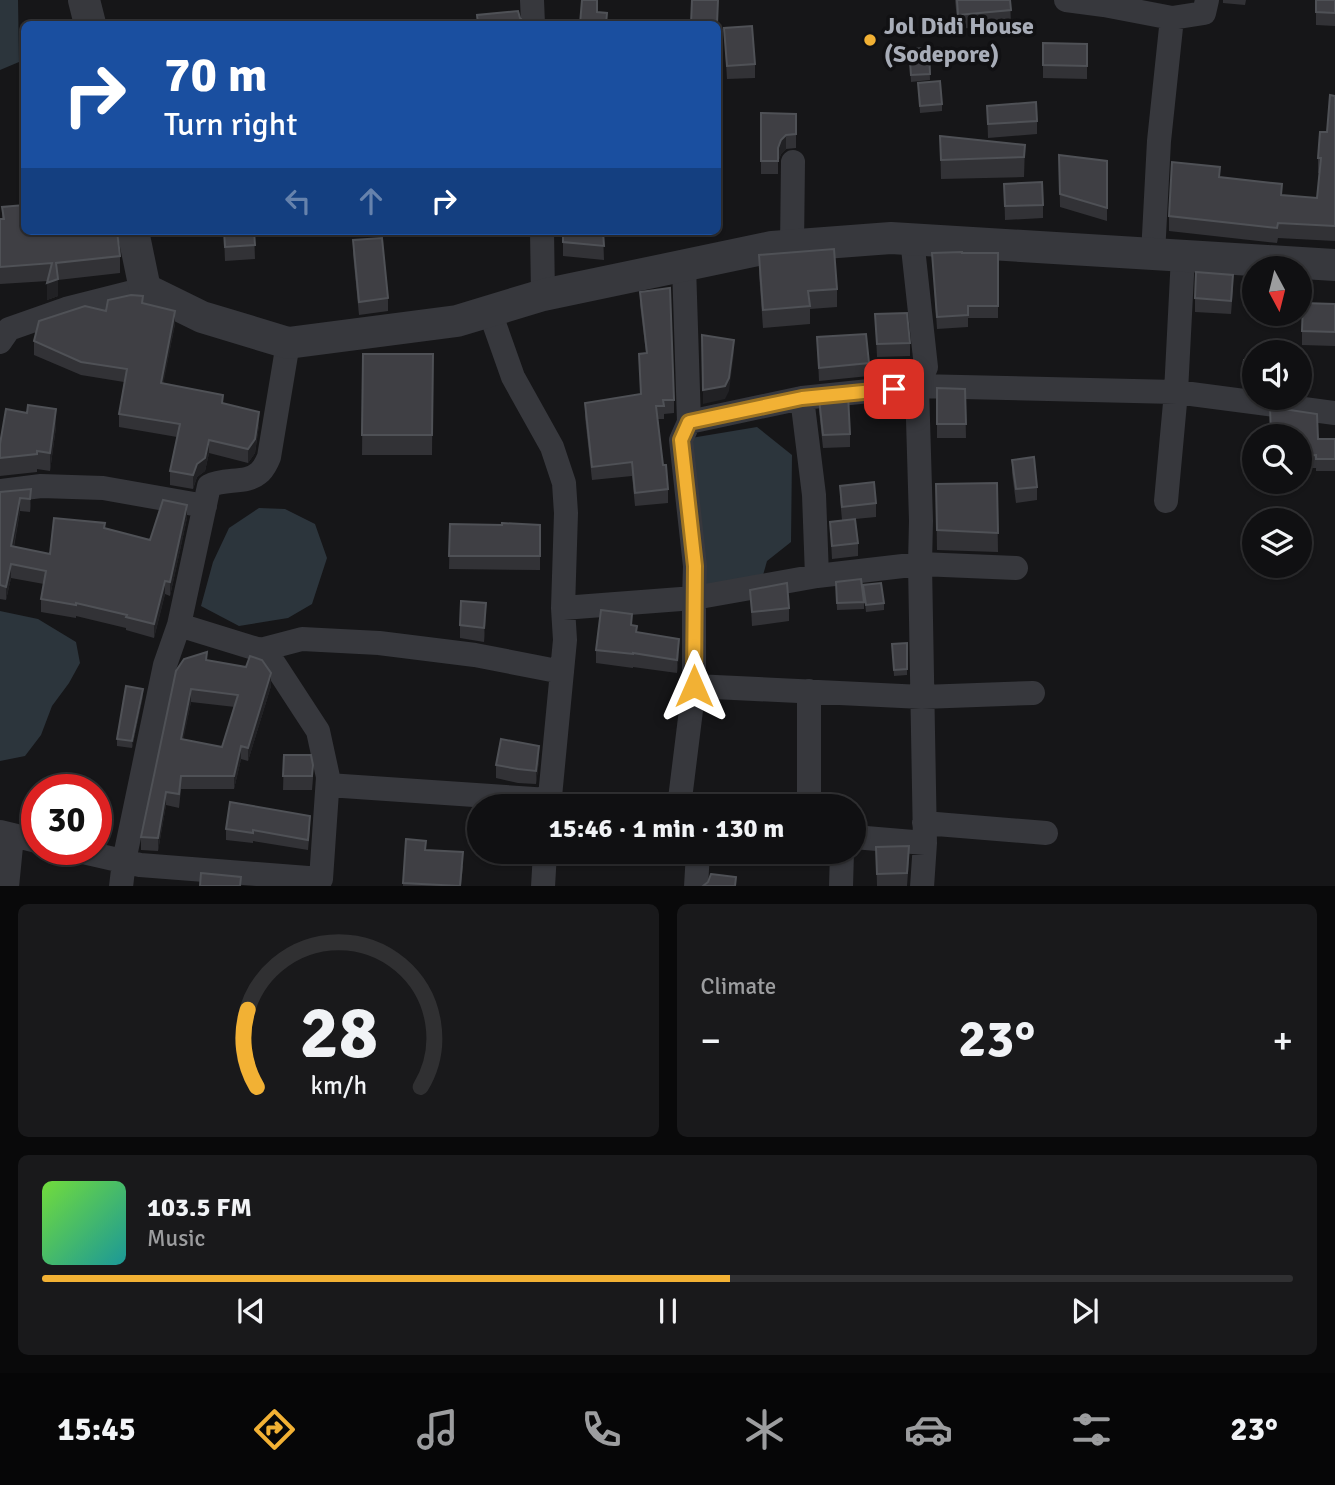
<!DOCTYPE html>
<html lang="en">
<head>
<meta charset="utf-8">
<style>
	:root { --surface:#101012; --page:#19191b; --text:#f1f3f6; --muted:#9c9d9f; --line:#303032; --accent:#f2b134 }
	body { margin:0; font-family:Signika,sans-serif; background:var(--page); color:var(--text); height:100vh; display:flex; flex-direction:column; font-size:26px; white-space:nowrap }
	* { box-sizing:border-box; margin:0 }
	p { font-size:23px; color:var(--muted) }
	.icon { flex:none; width:38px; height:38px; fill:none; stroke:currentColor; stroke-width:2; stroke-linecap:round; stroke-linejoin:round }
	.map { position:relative; height:886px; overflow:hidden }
	.side { display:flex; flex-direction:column; gap:18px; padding:18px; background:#09090a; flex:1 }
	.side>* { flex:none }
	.guide { position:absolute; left:21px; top:21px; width:700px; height:214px; border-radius:10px; box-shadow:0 2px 5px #0004,0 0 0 2px var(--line); background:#1a4fa0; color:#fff; overflow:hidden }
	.needle { width:46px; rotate:173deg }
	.buttons { position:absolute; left:1242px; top:256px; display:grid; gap:14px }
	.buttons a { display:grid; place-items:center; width:70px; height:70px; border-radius:50%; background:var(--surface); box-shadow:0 2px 5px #0004,0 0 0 2px var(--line); font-size:35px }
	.speed { position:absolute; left:21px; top:774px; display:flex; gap:14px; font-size:35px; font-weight:700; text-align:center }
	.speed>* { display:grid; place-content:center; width:91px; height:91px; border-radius:50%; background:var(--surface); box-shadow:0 2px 5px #0004,0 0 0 2px var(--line); line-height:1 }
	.speed .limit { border:10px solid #d22; background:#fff; color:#111 }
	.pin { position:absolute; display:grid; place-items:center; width:60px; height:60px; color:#fff; margin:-30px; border-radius:14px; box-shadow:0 4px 10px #0006 }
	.me { position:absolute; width:77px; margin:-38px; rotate:0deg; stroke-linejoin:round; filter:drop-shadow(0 0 5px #0008) }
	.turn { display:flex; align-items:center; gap:24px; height:147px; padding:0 28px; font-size:32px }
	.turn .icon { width:91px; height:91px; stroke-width:2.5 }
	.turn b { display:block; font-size:49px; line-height:60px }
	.lanes { display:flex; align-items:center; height:66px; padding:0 28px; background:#0003; justify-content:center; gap:35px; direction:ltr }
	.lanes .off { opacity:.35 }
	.big { font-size:52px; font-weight:700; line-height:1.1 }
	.side .widget { flex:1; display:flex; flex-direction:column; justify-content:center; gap:10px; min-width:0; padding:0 24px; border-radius:10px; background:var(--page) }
	.side .dial { align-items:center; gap:0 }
	.dial svg { height:182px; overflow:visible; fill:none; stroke:var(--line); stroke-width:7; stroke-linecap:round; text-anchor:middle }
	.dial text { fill:var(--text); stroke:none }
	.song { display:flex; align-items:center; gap:21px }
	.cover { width:84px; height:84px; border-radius:10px; background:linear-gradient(135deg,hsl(100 70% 55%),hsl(180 70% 35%)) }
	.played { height:7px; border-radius:4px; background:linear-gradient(90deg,var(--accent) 55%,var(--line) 55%) }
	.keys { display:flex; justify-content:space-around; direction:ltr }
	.heat { display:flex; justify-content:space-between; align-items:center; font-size:38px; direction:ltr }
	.side .tiles { flex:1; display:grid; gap:18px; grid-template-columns:1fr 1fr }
	.widget:last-child { grid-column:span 2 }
	.trip { position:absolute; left:467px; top:794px; width:399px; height:70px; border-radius:35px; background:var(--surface); box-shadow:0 2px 5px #0004,0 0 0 2px var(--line); font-weight:700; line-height:70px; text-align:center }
	.tab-bar { display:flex; height:112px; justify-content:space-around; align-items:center; background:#060607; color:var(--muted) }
	.tab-bar .icon { width:49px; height:49px }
	.tab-bar .current { color:var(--accent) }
	.tab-bar b { font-size:32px; color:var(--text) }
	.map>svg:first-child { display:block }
</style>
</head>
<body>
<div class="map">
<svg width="1335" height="887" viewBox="0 0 1335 887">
	<rect width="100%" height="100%" fill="#161618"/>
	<path fill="#2c353c" d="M0,0H18L19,62L0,70Z
		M757,427L792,455L791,542L767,561L760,586L698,594L691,438Z
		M259,508L285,509L315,524L327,558L312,604L288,618L239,626L201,606L213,562L229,528Z
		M0,611L38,619L76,642L80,663L69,683L52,706L41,735L25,756L0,761Z"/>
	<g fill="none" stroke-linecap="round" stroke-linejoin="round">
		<path stroke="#37383d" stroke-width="24" d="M532,0L533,24
			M1066,0L1104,5L1172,18
			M542,231L543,295
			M912,239L926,367L917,386L921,521L920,564L925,843L922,887
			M792,246L793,162
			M1153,254L1159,141L1172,18L1204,13L1207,0
			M684,266L689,422L681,440L695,566L694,598L817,576L920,564L1016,568
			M490,312L513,377L552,447L564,483L566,513L563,608L565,640L549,807
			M0,342L9,329L66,309L145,289
			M802,398L814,495L817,576
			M689,422L802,398L917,386L1176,392L1335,413
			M0,491L41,486L103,488L205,506
			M1166,501L1176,392L1183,256
			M563,608L694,598V686L679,807
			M260,650L302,639L379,643L475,655L562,672
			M694,686L922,697L1033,693
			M328,785L549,800
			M809,807V691
			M924,823L1046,833
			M0,832L37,841
			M854,837L925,843
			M70,849L140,865L321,879L328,777L318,731L273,662L260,650L179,625
			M7,887L12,836
			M121,887L124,861L165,665L179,625L209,486C225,477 246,485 260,472C264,468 267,462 269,457L288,343
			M543,887L545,852
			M696,887L698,852
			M841,887L842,852"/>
		<path stroke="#37383d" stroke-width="32" d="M84,0L90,24
			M133,231L145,289L202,317L288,343L457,321L543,295L772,247L891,238L1335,265"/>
	</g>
	<path fill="#323236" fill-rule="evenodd" d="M955,0H1010L1011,24L958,29Z
		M1223,0H1246L1245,5L1223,3Z
		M1316,0H1335V26L1316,25Z
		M724,28L755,64V78L727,79Z
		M1043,43L1087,44V79L1043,78Z
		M929,48L930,80L911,82L909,49Z
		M918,83L942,104V111L920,113Z
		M1335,96V241L1278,238L1277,243L1169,231V216L1220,177L1282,195L1317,198L1319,173H1318V158L1327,132Z
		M987,106L1037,121V134L988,138Z
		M761,113L796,114V148L786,149L781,154L778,162V174H761Z
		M940,136L1025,145L1024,177L941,179Z
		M1059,155L1107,161V221L1060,207Z
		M1004,184L1043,205V218L1005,220Z
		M2,207L24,231L120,256V273L58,280V296L47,300L48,281L0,284V219H2Z
		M161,231H254L255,259L225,261L224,236L161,237Z
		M563,231H603L604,260L563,256Z
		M353,240L388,298V311L359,315L353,254Z
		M932,253H998V318H968V327L937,329Z
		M759,255L837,289V307L810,309V324L763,328L759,274Z
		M1233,289L1231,314L1195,312V298Z
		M640,292L674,400V413L664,414V419H658L663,465L668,489V503L635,506L632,476L592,480L585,417V403L641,394L639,354L646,353L640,305Z
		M143,304L175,324L163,383L223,403L259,425L255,453L248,463L209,453L205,471L197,477L193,489L170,485V471L177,437L119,427V414L124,382L81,375L34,355V341L106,311Z
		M1335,304V346L1302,345V331Z
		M875,314L910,343V356L877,357Z
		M817,337L869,363V376L819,381Z
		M363,354H433L432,455H362Z
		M1255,361V387L1242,386V372Z
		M937,388L965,389L966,438H937Z
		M819,398L850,434V447L823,448L819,411Z
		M56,427L50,471L37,469V472L0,476V444Z
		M1300,436L1318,439H1335V471H1316V468H1300Z
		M1012,460L1037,487V500L1016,503L1012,473Z
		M997,483L998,552L937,550L936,484Z
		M840,486L876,503V517L855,519L858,543V556L832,559L830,522L842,520L840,499Z
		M31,489V502L30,512L20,511L14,547L50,554L105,528L150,540L187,518L170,596L165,594L154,638L126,630V628L76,616V618L41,612V599L44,584L11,578L6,600L0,599V492Z
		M450,524L540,525V570L449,569Z
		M836,582L864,602V609L837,610Z
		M863,585L884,603V610L866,612Z
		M750,590L789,608V621L752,626Z
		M486,617L484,642L460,638V625Z
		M632,625L637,632L679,653L677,673L633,667V668L596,663V650Z
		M907,643V675L894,676L892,644Z
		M207,660L271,686L248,761L241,759L234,789H181L179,808L166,805L158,851L141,850V837L176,671ZM191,702L235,707L222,747L183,739Z
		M143,696L132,748L117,746V739Z
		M284,755H311L313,778L312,790H283Z
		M539,760L536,784L518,783L496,778V765Z
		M310,827L308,850L253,841V843L226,840V829Z
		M876,847L909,859L907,886H877Z
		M426,850L463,866L461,886H403V883Z
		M671,852H684L683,860H671Z"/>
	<path fill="#212124" d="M786,135V149L781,154L778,162V148L781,140Z
		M58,279V296L47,300V283Z
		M175,311V324L161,396V383Z
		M734,340V354L729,391L725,399L703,404V390Z
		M56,409V427L50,471V453Z
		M259,412V425L255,453L248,463V449Z
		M209,440V453L205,471L197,477L193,489V475L197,464Z
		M31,489V502L30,512V499Z
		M20,498V511L11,560V546Z
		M187,505V518L170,596V582Z
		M11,564V578L6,600V587Z
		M165,581V594L154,638V624Z
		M486,603V617L484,642V628Z
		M679,639V653L677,673V660Z
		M271,673V686L248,761V748Z
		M143,689V696L132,748V741Z
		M191,689V702L181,752V739Z
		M241,746V759L234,789V776Z
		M539,746V760L536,784V771Z
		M166,792V805L158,851V838Z"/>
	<path fill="#3f3f44" stroke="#4f5156" stroke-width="2" fill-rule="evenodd" d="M582,0H597V12L607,13L606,24H580Z
		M692,0H718L717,24H691Z
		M957,0H1010L1011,10L958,15Z
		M1316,0H1335V13L1316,12Z
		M518,11L520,18L524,22L525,24H478L477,15Z
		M752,26L755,64L727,66L724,28Z
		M1043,43L1087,44V66L1043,65Z
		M929,48L930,74L911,75L909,49Z
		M940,81L942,104L920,106L918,83Z
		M1330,95L1335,96V226L1278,223L1277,228L1169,216L1172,162L1220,167L1219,177L1282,184L1281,195L1317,198L1321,158H1318L1320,132H1327Z
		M1036,102L1037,121L988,124L987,106Z
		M761,113L796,114V134L786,135L781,140L778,148V161H761Z
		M940,136L1025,145L1024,157L941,160Z
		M1059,155L1107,161V208L1060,194Z
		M1042,182L1043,205L1005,206L1004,184Z
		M24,205V231H117L120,256L56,263L58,279L47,283L52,263L0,267V219H4L2,207Z
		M224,231H254L255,245L225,247Z
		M563,231H603L604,246L563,242Z
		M382,238L388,298L359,302L353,240Z
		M834,249L837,289L808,291L810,306L763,310L759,255Z
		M962,252V253H998V306H968V315L937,317L932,253Z
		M1196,272L1233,275L1231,301L1195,298Z
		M670,288L674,400H663L664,406H656L663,465H666L668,489L635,493L632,462L592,467L585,403L641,394L639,354L647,353L640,292Z
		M131,295L143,296L142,303L175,311L161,383L223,395L222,403L259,412L255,439L248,449L209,440L205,458L197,464L193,475L170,471L180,424L119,414L127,369L81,362L34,341L39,321L85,306L106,311L108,300Z
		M1303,303L1335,304V332L1302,331Z
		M907,313L910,343L877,344L875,314Z
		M866,334L869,363L819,368L817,337Z
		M702,335L734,340L729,378L725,386L703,390Z
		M363,354H433L432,435H362Z
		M1244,360L1255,361V374L1242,372Z
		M937,388L965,389L966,424H937Z
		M848,395L850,434L823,435L819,398Z
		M28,405L56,409L50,453L37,451V454L0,458V444L6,409L27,413Z
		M1270,407L1317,414L1318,439H1335V459H1316V455L1300,456V436H1271Z
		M1034,457L1037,487L1016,489L1012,460Z
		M874,482L876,503L842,507L840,486Z
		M997,483L998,533L937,530L936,484Z
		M31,489L30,499L20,498L11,546L50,554L54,518L105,523L104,528L150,540L163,500L187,505L170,582L165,581L154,624L126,617L127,615L76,603V605L41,599L46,571L11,564L6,587L0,585V492Z
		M855,519L858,543L832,546L830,522Z
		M502,523L540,525V556H449L450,524L502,525Z
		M861,579L864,602L837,603L836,582Z
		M787,583L789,608L752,612L750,590Z
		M881,583L884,603L866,605L863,585Z
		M461,601L486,603L484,628L460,625Z
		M601,610L632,614L631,625L637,626L636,632L679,639L677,660L633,653V654L596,650Z
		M907,643V669L894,670L892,644Z
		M207,652L206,660L246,667L250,656L262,660L271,673L248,748L241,746L234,776H181L179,794L166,792L158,838L141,837L176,671L184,659ZM191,689L238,695L222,747L181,739Z
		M126,686L143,689L132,741L117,739Z
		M501,739L539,746L536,771L518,769L496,765Z
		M284,755H311L313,765L312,776H283Z
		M230,802L310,816L308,840L253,830V833L226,829Z
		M406,839L426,841L425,850L463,852L460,886L403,883Z
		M909,846L907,873L877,874L876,847Z
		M201,873L241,877L240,886H200Z
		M711,874L736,877L735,886H703L708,882Z"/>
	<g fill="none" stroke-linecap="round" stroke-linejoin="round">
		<defs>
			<path id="route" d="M694,686L695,566L681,440L689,422L802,398L894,389"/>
		</defs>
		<use href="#route" stroke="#9d7322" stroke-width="18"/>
		<use href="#route" stroke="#f2b134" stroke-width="12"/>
	</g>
	<circle fill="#f2b134" stroke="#111113" stroke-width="2.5" cx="870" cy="40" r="7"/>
	<g text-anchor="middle" stroke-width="7" stroke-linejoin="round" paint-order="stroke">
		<g font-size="24" font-weight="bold" fill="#a8adb8" stroke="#111113" text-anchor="start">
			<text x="884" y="34">Jol Didi House<tspan x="884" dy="28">(Sodepore)</tspan></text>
		</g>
	</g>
</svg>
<div class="buttons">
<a><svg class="needle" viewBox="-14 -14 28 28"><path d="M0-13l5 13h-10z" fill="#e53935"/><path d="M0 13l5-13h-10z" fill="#9c9d9f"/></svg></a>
<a><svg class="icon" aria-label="sound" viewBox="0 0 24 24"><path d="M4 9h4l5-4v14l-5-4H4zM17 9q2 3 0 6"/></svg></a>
<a><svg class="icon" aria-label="search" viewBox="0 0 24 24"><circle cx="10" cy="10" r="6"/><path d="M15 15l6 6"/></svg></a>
<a><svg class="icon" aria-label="layers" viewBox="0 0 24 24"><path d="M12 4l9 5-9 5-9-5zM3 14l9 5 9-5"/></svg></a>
</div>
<div class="speed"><div class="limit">30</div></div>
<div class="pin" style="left:894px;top:389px;background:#d93025"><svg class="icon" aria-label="arrive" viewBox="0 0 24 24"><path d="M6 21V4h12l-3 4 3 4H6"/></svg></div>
<svg class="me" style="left:694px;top:686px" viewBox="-20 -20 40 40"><path d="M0-17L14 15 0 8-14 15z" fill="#f2b134" stroke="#fff" stroke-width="4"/></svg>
<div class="trip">15:46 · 1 min · 130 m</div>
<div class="guide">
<div class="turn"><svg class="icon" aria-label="right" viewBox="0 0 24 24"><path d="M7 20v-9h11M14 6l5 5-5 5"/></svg><div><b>70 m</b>Turn right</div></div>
<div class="lanes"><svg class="icon off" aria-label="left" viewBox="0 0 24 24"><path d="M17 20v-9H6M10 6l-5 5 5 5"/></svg><svg class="icon off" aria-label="ahead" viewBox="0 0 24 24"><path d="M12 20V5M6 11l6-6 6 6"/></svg><svg class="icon" aria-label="right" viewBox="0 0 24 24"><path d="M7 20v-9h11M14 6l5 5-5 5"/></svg></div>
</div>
</div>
<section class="side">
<div class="tiles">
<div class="widget dial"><svg viewBox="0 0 100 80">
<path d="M14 69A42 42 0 1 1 86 69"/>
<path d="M14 69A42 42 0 0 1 10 35" stroke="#f2b134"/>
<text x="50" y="56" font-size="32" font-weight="700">28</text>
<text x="50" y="72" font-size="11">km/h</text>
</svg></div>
<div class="widget"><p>Climate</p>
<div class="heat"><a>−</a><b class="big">23°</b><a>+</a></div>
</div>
<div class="widget">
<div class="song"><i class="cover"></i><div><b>103.5 FM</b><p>Music</p></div></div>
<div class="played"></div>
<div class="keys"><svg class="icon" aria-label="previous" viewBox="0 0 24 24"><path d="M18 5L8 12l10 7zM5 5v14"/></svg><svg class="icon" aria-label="pause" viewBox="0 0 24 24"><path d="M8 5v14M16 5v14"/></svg><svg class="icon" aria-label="next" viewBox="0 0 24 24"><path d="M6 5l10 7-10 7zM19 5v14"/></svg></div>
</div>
</div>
</section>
<nav class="tab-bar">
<b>15:45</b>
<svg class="icon current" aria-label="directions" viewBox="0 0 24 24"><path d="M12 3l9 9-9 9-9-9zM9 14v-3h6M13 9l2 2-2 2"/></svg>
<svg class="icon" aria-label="music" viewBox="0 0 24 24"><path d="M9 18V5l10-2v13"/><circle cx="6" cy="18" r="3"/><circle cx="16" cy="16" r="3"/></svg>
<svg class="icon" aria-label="phone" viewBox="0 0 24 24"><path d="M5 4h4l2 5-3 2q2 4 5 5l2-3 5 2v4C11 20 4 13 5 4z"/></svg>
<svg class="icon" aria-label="climate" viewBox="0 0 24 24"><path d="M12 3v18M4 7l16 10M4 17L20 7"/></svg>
<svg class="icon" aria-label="car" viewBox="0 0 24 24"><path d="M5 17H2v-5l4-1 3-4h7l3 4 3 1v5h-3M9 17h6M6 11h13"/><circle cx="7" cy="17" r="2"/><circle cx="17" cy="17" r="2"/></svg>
<svg class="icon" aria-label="filters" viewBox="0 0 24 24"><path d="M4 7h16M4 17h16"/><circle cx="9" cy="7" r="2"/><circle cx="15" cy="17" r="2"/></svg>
<b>23°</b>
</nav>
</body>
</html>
